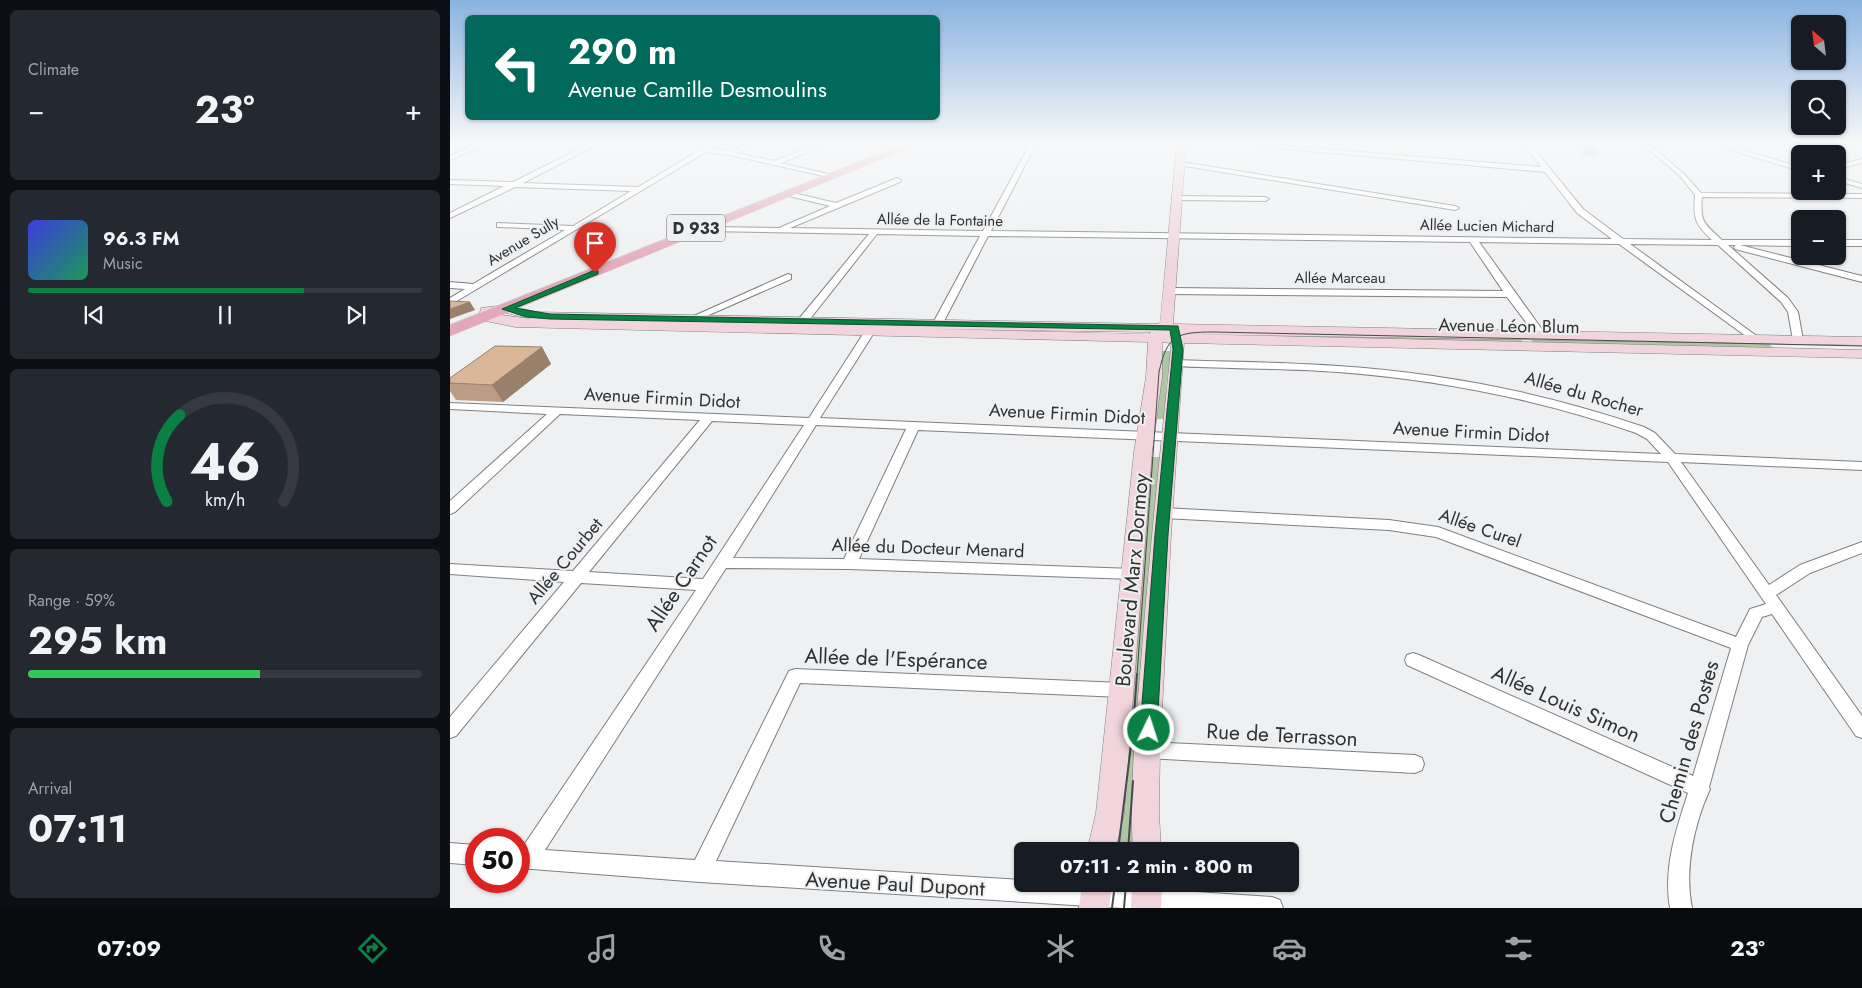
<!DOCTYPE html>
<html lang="en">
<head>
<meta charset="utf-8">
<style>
	:root { --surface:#171b24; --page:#242831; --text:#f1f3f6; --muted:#9ea1a6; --line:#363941; --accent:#0b8043 }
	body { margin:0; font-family:Jost,sans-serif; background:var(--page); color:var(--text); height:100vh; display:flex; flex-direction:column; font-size:19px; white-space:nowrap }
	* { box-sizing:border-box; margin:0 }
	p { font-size:16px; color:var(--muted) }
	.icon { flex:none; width:28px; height:28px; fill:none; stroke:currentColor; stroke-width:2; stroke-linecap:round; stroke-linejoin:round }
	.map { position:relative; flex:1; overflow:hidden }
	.side { display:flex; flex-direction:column; gap:10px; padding:10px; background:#0d0f14; width:450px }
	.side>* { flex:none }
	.guide { position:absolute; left:15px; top:15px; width:475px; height:105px; border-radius:8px; box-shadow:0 1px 4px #0004; background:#00695c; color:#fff; overflow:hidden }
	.needle { width:32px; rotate:332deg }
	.fabs { position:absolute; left:1341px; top:15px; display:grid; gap:10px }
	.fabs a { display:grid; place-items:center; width:55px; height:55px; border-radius:8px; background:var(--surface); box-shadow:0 1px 4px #0004; font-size:25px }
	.speed { position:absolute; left:15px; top:828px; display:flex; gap:10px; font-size:25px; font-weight:700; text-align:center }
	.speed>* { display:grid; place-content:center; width:65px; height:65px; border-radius:50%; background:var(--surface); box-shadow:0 1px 4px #0004; line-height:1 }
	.speed .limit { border:8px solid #d22; background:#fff; color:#111 }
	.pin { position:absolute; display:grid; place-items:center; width:42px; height:42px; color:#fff; margin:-51px -21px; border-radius:50% 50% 50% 0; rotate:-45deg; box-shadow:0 0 5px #0007 }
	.pin .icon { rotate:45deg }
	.me { position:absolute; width:55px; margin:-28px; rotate:4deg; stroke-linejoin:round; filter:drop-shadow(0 0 4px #0008) }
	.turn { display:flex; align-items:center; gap:18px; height:105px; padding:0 20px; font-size:22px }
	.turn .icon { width:65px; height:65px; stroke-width:2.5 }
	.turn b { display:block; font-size:35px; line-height:42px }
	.big { font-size:38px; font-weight:700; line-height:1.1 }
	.side .widget { flex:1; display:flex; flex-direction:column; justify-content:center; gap:8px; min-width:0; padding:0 18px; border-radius:8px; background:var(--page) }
	.side .dial { align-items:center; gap:0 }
	.dial svg { height:130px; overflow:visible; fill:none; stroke:var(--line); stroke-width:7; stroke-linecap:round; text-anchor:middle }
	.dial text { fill:var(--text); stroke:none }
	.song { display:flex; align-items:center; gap:15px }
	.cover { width:60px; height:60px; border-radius:8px; background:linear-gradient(135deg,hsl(240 70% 55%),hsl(150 70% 35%)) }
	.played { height:5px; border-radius:2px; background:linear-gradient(90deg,var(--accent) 70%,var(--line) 70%) }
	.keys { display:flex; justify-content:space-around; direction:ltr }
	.heat { display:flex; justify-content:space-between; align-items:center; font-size:28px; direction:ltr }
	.charge { height:8px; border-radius:4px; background:linear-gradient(90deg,#34c759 59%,var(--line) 0) }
	.trip { position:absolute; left:564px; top:842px; width:285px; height:50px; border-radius:8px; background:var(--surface); box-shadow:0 1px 4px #0004; font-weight:700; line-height:50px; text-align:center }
	.dock { display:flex; height:80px; justify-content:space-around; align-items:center; background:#090b0e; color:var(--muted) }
	.dock .icon { width:35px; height:35px }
	.dock .current { color:var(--accent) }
	.dock b { font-size:22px; color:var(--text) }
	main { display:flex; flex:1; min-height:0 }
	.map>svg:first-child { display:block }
</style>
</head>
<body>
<main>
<section class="side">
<div class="widget"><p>Climate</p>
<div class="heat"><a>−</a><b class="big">23°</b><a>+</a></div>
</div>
<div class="widget">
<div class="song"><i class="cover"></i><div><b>96.3 FM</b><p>Music</p></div></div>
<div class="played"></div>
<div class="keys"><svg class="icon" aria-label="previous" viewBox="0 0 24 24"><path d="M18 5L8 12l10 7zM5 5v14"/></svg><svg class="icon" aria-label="pause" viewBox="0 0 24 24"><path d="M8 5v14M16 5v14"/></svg><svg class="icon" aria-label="next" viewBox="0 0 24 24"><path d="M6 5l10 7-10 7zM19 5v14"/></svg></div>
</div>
<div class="widget dial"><svg viewBox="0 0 100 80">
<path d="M14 69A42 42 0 1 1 86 69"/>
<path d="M14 69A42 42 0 0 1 22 16" stroke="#0b8043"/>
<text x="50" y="56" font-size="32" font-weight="700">46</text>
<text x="50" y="72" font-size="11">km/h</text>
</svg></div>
<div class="widget"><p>Range · 59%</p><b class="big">295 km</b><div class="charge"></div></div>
<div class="widget"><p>Arrival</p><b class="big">07:11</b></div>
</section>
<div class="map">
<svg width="1412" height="908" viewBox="0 0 1412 908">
	<rect width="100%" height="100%" fill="#eef0f2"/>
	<path fill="#afc6a5" d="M750,330L1069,336L1074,344L753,337Z
		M1079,337L1315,340L1326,351L1084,344Z
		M707,351H723C717,373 713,397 719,419H700Z
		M696,457H716L689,846L688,851H657Z"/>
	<path fill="#9bb2d6" d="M1118,144H1144L1149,149L1148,155L1129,156L1133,154V150Z"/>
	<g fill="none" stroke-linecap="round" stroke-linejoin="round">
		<defs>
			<path id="street" d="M27,144H36L0,160V156Z
				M139,144H148L73,183L188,187L260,144H268L262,149L280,151L299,144H309L287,153L324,161L368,144H378L331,163L382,175L378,177L280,155L256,152L0,305V298L15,289L0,288V282L23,284L115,230L50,227H47V223L123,226L181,191L65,187L0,218V213L54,186L0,184V180L63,182Z
				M580,144H586L541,231L1162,239L1127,213L1095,172L782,144H813L1091,167L1073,144H1080L1133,209L1173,239L1262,240C1245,224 1243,219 1245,195L1230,176L1192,144H1199L1234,174L1251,193L1412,194V198L1252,197C1250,223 1254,223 1272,240H1350V246L1290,245L1412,276V282L1285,249L1284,247L1286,245H1278L1338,298L1348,312L1353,340L1348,343L1343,340L1338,312L1331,302L1268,245L1180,244L1308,337L1309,339L1304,342L1169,244L1029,242L1096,335L1091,338L1087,337L1057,297L719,294L714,291L719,288L1053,291L1020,242L538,236L492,325L487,328L482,325L530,236L427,234L356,324H348V320L419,234L255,231L251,229L255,227L329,228L380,206L339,196V192L386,203L447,178L451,180L450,182L340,228L533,231Z
				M1261,144H1272L1350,167V171Z
				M1412,159V163L1388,169V165Z
				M731,162L1005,206L1009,208L1005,210L729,165L728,164Z
				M1388,177L1412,184V188L1388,181Z
				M724,196L815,197L819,199L815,201L727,200L723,198Z
				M1388,240H1412V246H1388Z
				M338,274L341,275V279L243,322H237L235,320Z
				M420,328L425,331L370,418L1211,454L1197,439L1186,433C1089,399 990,380 888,372C834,368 779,369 725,366L720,363L725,360C779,362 833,362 888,366C993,373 1095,393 1194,427L1205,433L1225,454L1412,462V470L1231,462L1319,585L1350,565L1412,542V553L1360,573L1326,595L1412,716V738L1406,736L1322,614L1312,617L1298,645L1259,787L1260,789C1244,824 1234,869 1242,908H1220C1213,868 1226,830 1238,793L957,665L955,660L957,655L963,653L969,655L1243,776L1281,648L986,537L939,530L714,518L709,516L707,513L709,510L714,508L939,520L988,527L1286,637L1300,609L1316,604L1218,462L468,430L409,559L683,569L688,570L690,574L688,578L683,579L399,569L276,568L95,850L245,860L339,671L345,669L672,683L678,685L681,690L678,695L672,697L350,683L266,861L572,880V884H626L822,897L830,900L833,908H672L250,882L69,868V848H72L246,590L131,583L6,736L0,738V717L114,582L0,574V564L123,571L250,420L110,414L5,512L0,514V501L97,414L0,409V403L359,418L415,331ZM262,421L354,425L253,579L139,572ZM366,425L456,429L394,559L283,558Z
				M697,742L965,755L972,758L974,764L972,770L965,773L697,758L691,756L688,750L691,744Z
				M0,843L26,845V865L0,863Z"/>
			<path id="secondary" d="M727,144H736L723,324L1412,337V345L733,334L1412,350V358L734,343L721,535L710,750L709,813L711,851H683C679,788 686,725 691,662C699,558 710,453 721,349L720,343L712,342V377L702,452L674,813L665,851H637L646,813L684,452L696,377L698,342L65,327L31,320L29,317L31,308L56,305L86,312L705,324L710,323ZM56,313L82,319L43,314ZM483,329L700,332V334Z
				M632,884H662L659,908H629Z
				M682,884H712L711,908H681Z"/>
			<path id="primary" d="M453,144H468L0,336V325Z"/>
		</defs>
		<use href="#street" stroke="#7e7f81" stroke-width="2"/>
		<use href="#secondary" stroke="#7e7f81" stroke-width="1"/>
		<use href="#primary" stroke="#cdcece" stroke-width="1"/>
		<use href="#street" fill="#fff" fill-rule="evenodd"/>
		<use href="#secondary" fill="#f1d4dc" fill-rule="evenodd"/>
		<use href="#primary" fill="#e2a8b9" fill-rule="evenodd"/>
		<path stroke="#48494b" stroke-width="1" d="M687,675L709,372C717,335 727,332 764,332L1412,346"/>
		<path stroke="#48494b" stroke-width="2" d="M668,851L683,729L687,674
			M678,851L683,781
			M662,908L665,884
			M674,908L676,884"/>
	</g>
	<path fill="#bb9d83" d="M92,347L101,364L53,402L6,400L0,391V378Z"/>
	<path fill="#99806a" d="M20,302L25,310L0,319V309Z
		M92,347L101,364L53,402L42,385Z"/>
	<path fill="#dab798" stroke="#99806a" d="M0,301L20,302L0,309Z
		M45,346L92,347L42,385L0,383V378Z"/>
	<linearGradient id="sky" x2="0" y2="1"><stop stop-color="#89b3e1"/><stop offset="0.53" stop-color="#f7f8f9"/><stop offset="1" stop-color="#f7f8f9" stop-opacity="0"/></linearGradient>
	<rect width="1412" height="271" fill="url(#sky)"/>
	<path fill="#0b8043" stroke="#07532c" d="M145,270L148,271V274L65,308L100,314L728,326L733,349L718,535L707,730L704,736L699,738L693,736L690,730L705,535L723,349L720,330L100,319L76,317L52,309Z"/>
	<g text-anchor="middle" stroke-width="4" stroke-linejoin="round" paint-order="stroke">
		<g font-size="15" fill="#303132" stroke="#eef0f2">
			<text transform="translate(490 220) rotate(1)" y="5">Allée de la Fontaine</text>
			<text transform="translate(1037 226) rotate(1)" y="5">Allée Lucien Michard</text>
			<text transform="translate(73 241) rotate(-31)" y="5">Avenue Sully</text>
			<text x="890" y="283">Allée Marceau</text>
		</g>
		<rect fill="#eef0f2" stroke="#696a6c" stroke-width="1" x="217" y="214.5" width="58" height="27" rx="4"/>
		<g font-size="16" font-weight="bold" fill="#303132">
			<text x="246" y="234">D 933</text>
		</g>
		<g font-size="18" fill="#303132" stroke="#eef0f2">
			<text transform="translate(1059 326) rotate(1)" y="6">Avenue Léon Blum</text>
			<text transform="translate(1134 394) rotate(16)" y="6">Allée du Rocher</text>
			<text transform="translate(212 398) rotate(3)" y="6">Avenue Firmin Didot</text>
			<text transform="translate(617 414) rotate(3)" y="6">Avenue Firmin Didot</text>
			<text transform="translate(1021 432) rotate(3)" y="6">Avenue Firmin Didot</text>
			<text transform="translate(1030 528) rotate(19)" y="6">Allée Curel</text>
			<text transform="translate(478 548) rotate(2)" y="6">Allée du Docteur Menard</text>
			<text transform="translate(115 561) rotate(-50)" y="6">Allée Courbet</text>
		</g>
		<g font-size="21" fill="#303132" stroke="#eef0f2">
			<text transform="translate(682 580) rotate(-85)" y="7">Boulevard Marx Dormoy</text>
			<text transform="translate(231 583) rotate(-56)" y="7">Allée Carnot</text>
			<text transform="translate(446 659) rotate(2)" y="7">Allée de l'Espérance</text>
			<text transform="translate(1116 704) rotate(24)" y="7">Allée Louis Simon</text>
			<text transform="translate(832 735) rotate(3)" y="7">Rue de Terrasson</text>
			<text transform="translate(1239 742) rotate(-74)" y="7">Chemin des Postes</text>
			<text transform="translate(445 884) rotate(3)" y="7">Avenue Paul Dupont</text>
		</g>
	</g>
</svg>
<div class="fabs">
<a><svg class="needle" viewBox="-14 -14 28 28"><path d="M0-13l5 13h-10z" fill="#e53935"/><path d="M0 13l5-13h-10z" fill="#9ea1a6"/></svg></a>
<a><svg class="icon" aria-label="search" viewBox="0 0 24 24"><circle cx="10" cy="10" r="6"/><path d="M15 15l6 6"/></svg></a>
<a>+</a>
<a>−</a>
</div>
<div class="speed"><div class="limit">50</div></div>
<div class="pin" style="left:145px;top:273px;background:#d93025"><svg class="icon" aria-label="arrive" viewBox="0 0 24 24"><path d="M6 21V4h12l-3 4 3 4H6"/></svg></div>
<svg class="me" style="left:699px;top:730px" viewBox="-20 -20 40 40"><circle r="17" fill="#0b8043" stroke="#fff" stroke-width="3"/><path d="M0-11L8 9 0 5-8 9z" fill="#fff"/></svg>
<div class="trip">07:11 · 2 min · 800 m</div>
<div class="guide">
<div class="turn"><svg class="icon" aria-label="left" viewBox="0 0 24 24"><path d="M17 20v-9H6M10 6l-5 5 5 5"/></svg><div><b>290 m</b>Avenue Camille Desmoulins</div></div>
</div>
</div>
</main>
<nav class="dock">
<b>07:09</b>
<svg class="icon current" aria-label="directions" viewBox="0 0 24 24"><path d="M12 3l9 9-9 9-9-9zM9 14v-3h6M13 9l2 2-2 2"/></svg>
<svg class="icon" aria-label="music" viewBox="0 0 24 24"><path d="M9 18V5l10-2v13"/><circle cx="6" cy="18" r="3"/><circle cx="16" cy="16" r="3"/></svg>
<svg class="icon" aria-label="phone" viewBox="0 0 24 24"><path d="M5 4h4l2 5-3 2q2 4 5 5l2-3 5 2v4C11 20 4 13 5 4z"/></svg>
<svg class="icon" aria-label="climate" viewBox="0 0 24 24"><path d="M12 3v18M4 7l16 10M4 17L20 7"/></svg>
<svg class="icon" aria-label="car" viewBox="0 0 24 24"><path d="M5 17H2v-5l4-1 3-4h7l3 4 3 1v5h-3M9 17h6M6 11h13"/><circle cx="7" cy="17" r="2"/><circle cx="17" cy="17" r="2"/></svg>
<svg class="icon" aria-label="filters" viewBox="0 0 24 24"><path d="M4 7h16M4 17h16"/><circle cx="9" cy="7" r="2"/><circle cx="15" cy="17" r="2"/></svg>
<b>23°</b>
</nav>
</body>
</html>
